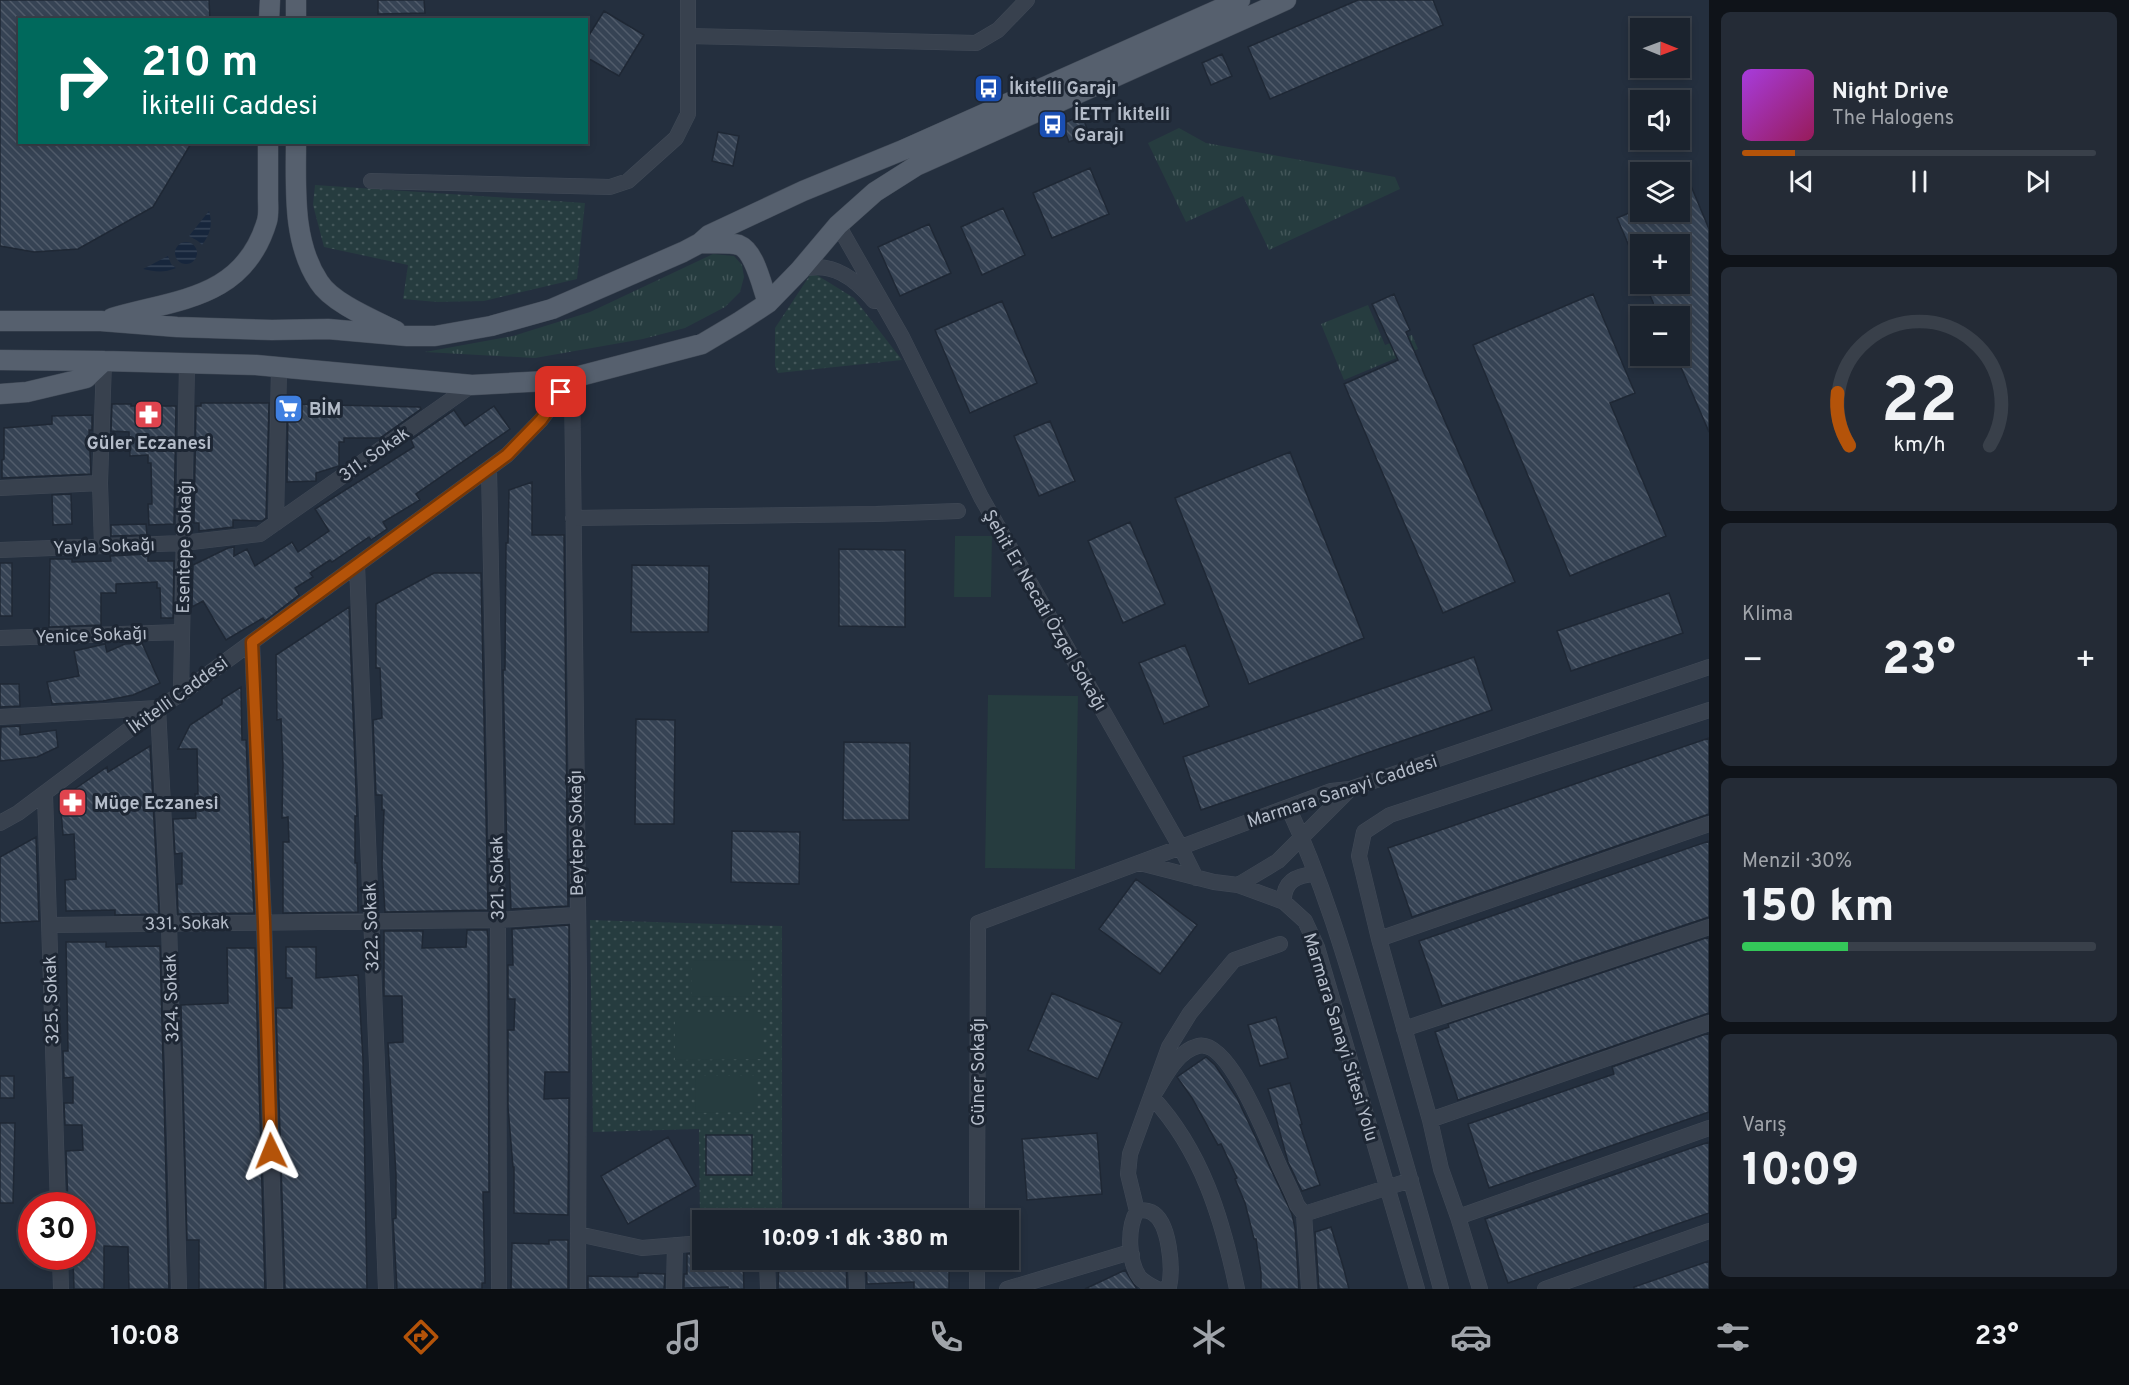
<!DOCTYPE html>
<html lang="tr">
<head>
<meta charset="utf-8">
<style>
	:root { --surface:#1b232e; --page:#242b36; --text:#f1f3f6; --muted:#a0a4aa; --line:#39404a; --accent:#b45309 }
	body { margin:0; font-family:Overpass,sans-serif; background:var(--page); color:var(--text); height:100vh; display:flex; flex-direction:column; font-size:22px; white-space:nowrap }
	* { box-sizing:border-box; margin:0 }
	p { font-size:20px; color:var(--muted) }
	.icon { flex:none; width:33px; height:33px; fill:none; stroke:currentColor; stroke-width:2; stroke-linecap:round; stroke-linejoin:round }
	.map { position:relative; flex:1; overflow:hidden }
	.drawer { display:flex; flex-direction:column; gap:12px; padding:12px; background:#0f1319; width:420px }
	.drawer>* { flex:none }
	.banner { position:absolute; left:18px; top:18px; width:570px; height:126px; border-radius:0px; box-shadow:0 3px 9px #0003,0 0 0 2px var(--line); background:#00695c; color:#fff; overflow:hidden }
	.needle { width:39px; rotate:91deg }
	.controls { position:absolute; left:1630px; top:18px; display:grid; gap:12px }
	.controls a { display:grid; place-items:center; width:60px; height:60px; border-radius:0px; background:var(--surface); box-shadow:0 3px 9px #0003,0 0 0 2px var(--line); font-size:30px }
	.speed { position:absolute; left:18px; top:1192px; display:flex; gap:12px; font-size:30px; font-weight:700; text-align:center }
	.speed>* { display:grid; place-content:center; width:78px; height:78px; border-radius:50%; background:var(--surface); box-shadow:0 3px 9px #0003,0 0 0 2px var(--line); line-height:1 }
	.speed .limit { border:9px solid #d22; background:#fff; color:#111 }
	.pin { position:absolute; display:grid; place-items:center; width:51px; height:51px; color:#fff; margin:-26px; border-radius:12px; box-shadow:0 3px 9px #0006 }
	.me { position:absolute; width:66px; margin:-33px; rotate:358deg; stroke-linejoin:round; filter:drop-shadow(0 0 4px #0008) }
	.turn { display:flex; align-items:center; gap:21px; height:126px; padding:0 24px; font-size:27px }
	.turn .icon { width:78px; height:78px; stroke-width:2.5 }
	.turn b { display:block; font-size:42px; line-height:51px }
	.big { font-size:45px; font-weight:800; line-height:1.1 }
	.drawer .tile { flex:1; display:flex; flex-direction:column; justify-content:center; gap:9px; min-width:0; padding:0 21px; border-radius:9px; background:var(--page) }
	.drawer .dial { align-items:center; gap:0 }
	.dial svg { height:156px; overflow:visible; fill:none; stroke:var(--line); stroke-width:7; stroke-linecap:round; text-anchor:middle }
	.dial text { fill:var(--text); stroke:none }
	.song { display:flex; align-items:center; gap:18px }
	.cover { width:72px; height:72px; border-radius:9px; background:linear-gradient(135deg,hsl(280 70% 55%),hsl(330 70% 35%)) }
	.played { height:6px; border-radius:3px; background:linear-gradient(90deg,var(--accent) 15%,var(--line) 15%) }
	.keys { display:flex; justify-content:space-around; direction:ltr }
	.heat { display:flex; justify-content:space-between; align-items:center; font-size:33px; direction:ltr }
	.charge { height:9px; border-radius:4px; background:linear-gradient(90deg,#34c759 30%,var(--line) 0) }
	.trip { position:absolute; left:692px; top:1210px; width:327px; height:60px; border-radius:0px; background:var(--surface); box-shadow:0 3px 9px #0003,0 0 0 2px var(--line); font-weight:800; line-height:60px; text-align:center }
	.tab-bar { display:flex; height:96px; justify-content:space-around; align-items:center; background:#0b0e12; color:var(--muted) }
	.tab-bar .icon { width:42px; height:42px }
	.tab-bar .active { color:var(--accent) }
	.tab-bar b { font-size:27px; color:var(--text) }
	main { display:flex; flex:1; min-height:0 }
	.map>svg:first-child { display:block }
</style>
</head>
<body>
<main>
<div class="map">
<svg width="1709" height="1289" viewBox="0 0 1709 1289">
	<defs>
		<pattern id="grass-tufts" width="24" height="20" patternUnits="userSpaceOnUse" patternTransform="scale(1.5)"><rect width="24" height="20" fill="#263c3f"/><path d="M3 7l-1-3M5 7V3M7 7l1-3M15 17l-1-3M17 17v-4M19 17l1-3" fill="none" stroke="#435659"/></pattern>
		<pattern id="park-dots" width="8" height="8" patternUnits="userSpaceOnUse" patternTransform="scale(1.5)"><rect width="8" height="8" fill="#263c3f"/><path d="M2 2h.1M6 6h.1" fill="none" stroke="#435659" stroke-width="1.8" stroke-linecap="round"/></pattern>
		<pattern id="water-rules" width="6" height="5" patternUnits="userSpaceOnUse" patternTransform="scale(1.5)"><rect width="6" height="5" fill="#17263c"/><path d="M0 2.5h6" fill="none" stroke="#364457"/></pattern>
		<pattern id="building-back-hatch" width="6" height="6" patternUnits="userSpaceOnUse" patternTransform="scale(1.5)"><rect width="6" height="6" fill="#364354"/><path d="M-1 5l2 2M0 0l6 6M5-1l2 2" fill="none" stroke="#515c6b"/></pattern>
	</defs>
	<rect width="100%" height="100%" fill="#242f3e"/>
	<path fill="url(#grass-tufts)" d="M1179,128L1206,143L1395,177L1400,189L1269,250L1243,196L1186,222L1148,143Z
		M713,254L734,256L742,265L744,277L740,292L725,307L685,328L643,339L535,358L425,352L513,336L590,312Z
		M1368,305L1385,345L1412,335L1418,349L1344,380L1321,324Z"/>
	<path fill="url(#park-dots)" d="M315,185L585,203L577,279L484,301L437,302L403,299L408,265L324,247L313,205Z
		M812,272L854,298L902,360L778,373L775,366V328Z
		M590,920L782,926V1220H700L699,1129L593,1132Z"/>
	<path fill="#263c3f" d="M955,536H992L991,597H954Z
		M988,695L1078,696L1075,869L985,868Z
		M752,960V996L692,997V961Z
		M675,1012H763V1059L675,1060Z
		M695,1076H755V1112L696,1113Z"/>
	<path fill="url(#water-rules)" d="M209,211C213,225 210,234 202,245L198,241L189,236Z
		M175 253a11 11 0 1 1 22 0a11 11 0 1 1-22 0Z
		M168,256L171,264L176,268C164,273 156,272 143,269Z"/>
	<path fill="url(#building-back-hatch)" stroke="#1f2835" stroke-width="1.5" d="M0,0H209L210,20H20V142H192L153,207L78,249L34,252L0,246Z
		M378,0H424L425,13L378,14Z
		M1358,0H1433L1443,25L1270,99L1248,47Z
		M604,11L644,35L619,76L586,57V40Z
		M1222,54L1232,76L1211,85L1202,63Z
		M1082,115L1089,134L1069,142L1062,124Z
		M718,132L739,136L733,166L712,161Z
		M1090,168L1109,214L1052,238L1033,193Z
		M1691,186L1709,229V432L1676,356H1680V316H1659L1645,284H1680V244H1641V274L1617,218L1641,208V212H1680V191Z
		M1003,208L1025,255L982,275L961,227Z
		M929,224L951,273L900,296L878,247Z
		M1394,294L1410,330L1406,332L1515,582L1443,613L1344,384L1398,360L1372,304Z
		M1593,294L1635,393L1610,403L1666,536L1570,576L1473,345Z
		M1002,301L1037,383L970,413L935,330Z
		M201,403H269L266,518L262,521L233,520V527L199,531V523H194L196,406H201Z
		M112,404H131V406H176L174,524L149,525L148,504H152L151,463H148V455L130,456L129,432L111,431Z
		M288,404L420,407L421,409L380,438H344V442H339V466L316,473V481L287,482Z
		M494,406L510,429L416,494L420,500L383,522L387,529L371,540L369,537L332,562L330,560L310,573L313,577L295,588L299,595L265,621L263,618L226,640L203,601L192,607L193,565L228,548L234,547V556L247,549L255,566L292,542L298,552L329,531L315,509L414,447L411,440L454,410L465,426Z
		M92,415V430H89L91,474L2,478V460L4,459V428L52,424V416Z
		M1050,421L1075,481L1039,496L1014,436Z
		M1290,452L1364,638L1249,684L1175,498Z
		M532,482V535H564L568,906L511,909L509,859H507L503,670H505L506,543H508L509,490Z
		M71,494L72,524L53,525L52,495Z
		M1130,522L1165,604L1123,623L1088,541Z
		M146,524L147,535L111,536V525Z
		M839,549L905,550V627L839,626Z
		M148,554V561H174L173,618H161L160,588H157V582L116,584V593H101V625L49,627L50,559H72V562L111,561L110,556Z
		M0,563H12V616H0Z
		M632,565L709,566L708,632H631Z
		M434,573H481L488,910L385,912L382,864L384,810H382V795H376L373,720L382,718L380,668H376V604Z
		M1669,593L1683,633L1571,671L1557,631Z
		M349,607L357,816H355V863H357L358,912L283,913V842H289L288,817L282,818L283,765L281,719L277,720L276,655Z
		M142,643L160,683L133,695L103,701L52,704L47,682L79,676L74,651L105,644L107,652L125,644Z
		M1185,645L1209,706L1164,724L1139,663Z
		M1474,657L1492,710L1201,810L1183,757Z
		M0,684H19L20,706L0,707Z
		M241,687L242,740H246L254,913L178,914L177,884H182V853L175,854L173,819L196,818L195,794H198L197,749H178L190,725L222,704V699Z
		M636,719L675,720L674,824H635Z
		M20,726V735L56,730L58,747L37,757L0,761L1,727Z
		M1709,738V814L1412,917L1388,848Z
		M844,742L910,743L909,820H843Z
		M150,746L159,914L115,915V910L66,911L65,880L76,879L74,834L63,835L60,799L107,767L108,772Z
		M732,831L800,832L799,884L731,882Z
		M36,837L39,921L0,923V857Z
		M1709,841V917L1442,1006L1419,941Z
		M1136,879L1197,925L1160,974L1099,929Z
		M569,925V1072H545L544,1099L569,1098L568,1215L514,1213V1167H513L508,1107V1030H514L515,999H508V965H513L512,929Z
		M467,930H487L488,937L489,1192H483L485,1283H482V1289H397L393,1219L396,1218V1175L388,1043L403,1042L402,996H384V931H423L422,948L466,947Z
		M1709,937V1013L1458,1100L1435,1032L1449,1027L1448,1024Z
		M66,942H106V947L160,946L169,1289H129L128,1247L104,1246V1289H74L73,1257H82V1206H68L66,1151L83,1150L82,1125H65L64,1103H73V1077L64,1078L63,1051H68Z
		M286,947H316V978L358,975L363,1059L367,1289H285L276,1008H292V978H286Z
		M227,948H255L265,1289H199V1240H187L181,1005L228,1003Z
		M1052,993L1122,1023L1098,1079L1028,1050Z
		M1276,1017L1288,1058L1260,1066L1248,1025Z
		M1709,1033V1112L1489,1188L1468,1124L1614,1074L1612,1067Z
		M1206,1057L1215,1065L1237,1098L1292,1214L1295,1228L1299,1289H1261V1273L1256,1239H1254L1245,1203L1235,1179L1237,1178L1221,1144L1218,1145L1192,1098L1177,1077Z
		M0,1076H14V1098H0Z
		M1290,1083L1302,1124L1300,1125L1320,1185L1302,1191L1288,1162L1268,1089Z
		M0,1123H15L13,1203H0Z
		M1097,1133L1102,1194L1027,1200L1022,1139Z
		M706,1135H752V1175H706Z
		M668,1137L696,1186L628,1224L601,1176Z
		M1709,1142V1213L1508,1283L1485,1219Z
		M1331,1227L1343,1266L1349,1289H1319L1315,1232Z
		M549,1240H568V1289H511L512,1243L549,1244Z
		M702,1253V1260H743L744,1289H728V1287L684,1288V1274H687V1254Z
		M779,1260H846L847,1289H778Z
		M913,1260H949V1289H914V1282L867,1284L866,1262Z
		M1709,1261V1289H1634V1287Z
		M1125,1270L1137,1289H1085Z
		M638,1273L665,1274L664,1289H588V1276L638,1277Z"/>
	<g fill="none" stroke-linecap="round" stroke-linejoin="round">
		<defs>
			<path id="minor" d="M688,36L976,43L998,30L1027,0
				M371,181L610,187L628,181L676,138L688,114V0
				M838,225L902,337L981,497L1181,848L1196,878
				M800,270C831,260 855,278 874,301
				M572,378L579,984L578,1289
				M489,468L498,920L499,1289
				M0,488L100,483
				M573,518L876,514L958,511
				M276,523L279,367
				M102,545L100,483L104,361
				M0,550L183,543L260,534L472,385
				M357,565L386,1289
				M0,638L182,632
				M252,642L264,922L275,1289
				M181,694L187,364
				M0,717L158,708L169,923L179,1289
				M45,794L58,1206
				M1288,807C1322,880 1345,957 1368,1035C1393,1119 1418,1204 1441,1289
				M0,823L18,813L158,708L181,694L507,455L541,420L572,378
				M1140,863L1214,882L1238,885L1284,902L1305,921L1317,947L1417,1289
				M1238,885L1278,861L1350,789
				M1284,902C1283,881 1297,875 1316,874
				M49,925L498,920L577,915
				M1379,939L1709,824
				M1404,1029L1709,927
				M1430,1120L1709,1023
				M1137,1211L1128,1174L1130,1154L1169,1047L1190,1013L1234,960L1280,944
				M1304,1214L1309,1289
				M1458,1217L1709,1128
				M977,1221L978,923L1331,791L1350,789L1709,667
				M578,1234L642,1248L702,1243
				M60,1257L61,1289
				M767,1260L768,1289
				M856,1260L857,1289
				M674,1289L675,1245
				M977,1289V1260
				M1007,1289L1127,1253L1132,1255
				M1157,1289C1151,1286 1145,1283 1140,1278C1128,1262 1127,1228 1137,1211C1141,1210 1147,1210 1151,1212C1170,1221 1173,1269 1169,1287L1164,1289
				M1237,1289C1222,1218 1202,1151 1152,1097C1164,1080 1175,1052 1198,1046C1229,1038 1268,1141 1278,1163C1284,1177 1292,1191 1297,1205L1304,1214L1411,1180
				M1480,1289L1458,1217L1441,1169L1430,1120L1379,939L1359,856L1364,832L1390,815L1709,710
				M1545,1289L1709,1231"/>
			<path id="major" d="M296,0V20
				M269,20L270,0
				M296,142C296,188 292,242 319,282C332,303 374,320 396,331
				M700,243C712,244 728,242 739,245C755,251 762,287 768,303
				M112,318C177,299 244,299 267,221C269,214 268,205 268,198C268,180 268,161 268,142
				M0,321H101L177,327L272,330L328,329L407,336H435L491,326L552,309L683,252L700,243L709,235L803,191L903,150L1240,0
				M0,360L104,361L256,365L472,385L548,381L572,378L702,344L739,322L768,303L800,270L838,225L875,192L916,166L1286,0
				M0,394L27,392L86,378L104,361"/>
		</defs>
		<use href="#minor" stroke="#414a57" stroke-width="16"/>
		<use href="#major" stroke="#414a57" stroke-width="21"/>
		<use href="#minor" stroke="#38414e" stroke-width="15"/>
		<use href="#major" stroke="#56606e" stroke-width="20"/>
	</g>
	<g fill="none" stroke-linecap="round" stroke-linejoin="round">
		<defs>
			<path id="route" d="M271,1151L264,922L252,642L507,455L541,420L561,392"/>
		</defs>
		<use href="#route" stroke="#753606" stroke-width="15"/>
		<use href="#route" stroke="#b45309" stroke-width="10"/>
	</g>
	<defs>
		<symbol id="bus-square" viewBox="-11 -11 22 22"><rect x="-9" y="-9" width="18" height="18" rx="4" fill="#1a4fb4" stroke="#1d2633"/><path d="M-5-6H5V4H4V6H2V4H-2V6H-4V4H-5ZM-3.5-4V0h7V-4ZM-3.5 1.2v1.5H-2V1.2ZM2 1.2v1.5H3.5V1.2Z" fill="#fff"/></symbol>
		<symbol id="supermarket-square" viewBox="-11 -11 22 22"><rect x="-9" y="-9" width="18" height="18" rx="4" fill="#3f7fe0" stroke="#1d2633"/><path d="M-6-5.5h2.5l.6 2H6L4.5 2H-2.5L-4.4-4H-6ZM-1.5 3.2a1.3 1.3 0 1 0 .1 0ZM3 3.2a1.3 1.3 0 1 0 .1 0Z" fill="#fff"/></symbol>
		<symbol id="pharmacy-square" viewBox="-11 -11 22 22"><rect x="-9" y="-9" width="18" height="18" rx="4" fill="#e0444e" stroke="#1d2633"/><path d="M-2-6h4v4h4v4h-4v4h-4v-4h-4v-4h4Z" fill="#fff"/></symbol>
	</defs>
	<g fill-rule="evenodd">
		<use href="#bus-square" x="972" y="72" width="33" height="33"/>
		<use href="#bus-square" x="1036" y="108" width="33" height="33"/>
		<use href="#supermarket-square" x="272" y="392" width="33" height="33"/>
		<use href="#pharmacy-square" x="132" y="398" width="33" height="33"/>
		<use href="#pharmacy-square" x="56" y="786" width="33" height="33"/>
	</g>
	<g text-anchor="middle" stroke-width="6" stroke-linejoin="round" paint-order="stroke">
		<g font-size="18" font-weight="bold" fill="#b4bcc9" stroke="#1d2633" text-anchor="start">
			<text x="1009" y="94">İkitelli Garajı</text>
			<text x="1074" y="120">İETT İkitelli<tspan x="1074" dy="21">Garajı</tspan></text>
			<text x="309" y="415">BİM</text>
			<text x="149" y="449" text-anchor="middle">Güler Eczanesi</text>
			<text x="94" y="809">Müge Eczanesi</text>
		</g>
		<g font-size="18" fill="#b4bcc9" stroke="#1d2633">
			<text transform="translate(374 454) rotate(-35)" y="6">311. Sokak</text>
			<text transform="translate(104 546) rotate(-2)" y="6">Yayla Sokağı</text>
			<text transform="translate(184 547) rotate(-89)" y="6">Esentepe Sokağı</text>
			<text transform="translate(1045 610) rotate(60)" y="6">Şehit Er Necati Özgel Sokağı</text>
			<text transform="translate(91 635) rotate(-2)" y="6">Yenice Sokağı</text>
			<text transform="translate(178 695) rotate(-36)" y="6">İkitelli Caddesi</text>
			<text transform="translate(1342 791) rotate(-18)" y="6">Marmara Sanayi Caddesi</text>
			<text transform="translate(576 833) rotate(-91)" y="6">Beytepe Sokağı</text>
			<text transform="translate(497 878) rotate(-91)" y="6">321. Sokak</text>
			<text transform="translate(187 923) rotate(-1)" y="6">331. Sokak</text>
			<text transform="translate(371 927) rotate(-92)" y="6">322. Sokak</text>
			<text transform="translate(171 998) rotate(-92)" y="6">324. Sokak</text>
			<text transform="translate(51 1000) rotate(-92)" y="6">325. Sokak</text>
			<text transform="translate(1341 1037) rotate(73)" y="6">Marmara Sanayi Sitesi Yolu</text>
			<text transform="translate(978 1072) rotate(-90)" y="6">Güner Sokağı</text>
		</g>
	</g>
</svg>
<div class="controls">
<a><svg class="needle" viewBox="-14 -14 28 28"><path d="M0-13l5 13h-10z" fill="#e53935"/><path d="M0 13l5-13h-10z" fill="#a0a4aa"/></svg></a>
<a><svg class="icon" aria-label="sound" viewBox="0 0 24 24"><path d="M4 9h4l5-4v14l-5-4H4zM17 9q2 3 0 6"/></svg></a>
<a><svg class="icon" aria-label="layers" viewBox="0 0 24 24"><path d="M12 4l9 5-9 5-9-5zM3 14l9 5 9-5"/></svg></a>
<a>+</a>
<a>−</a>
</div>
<div class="speed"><div class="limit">30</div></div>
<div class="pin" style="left:561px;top:392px;background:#d93025"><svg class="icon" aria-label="arrive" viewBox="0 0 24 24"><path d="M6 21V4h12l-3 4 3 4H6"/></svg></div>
<svg class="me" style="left:271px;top:1151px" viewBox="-20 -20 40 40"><path d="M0-17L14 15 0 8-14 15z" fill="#b45309" stroke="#fff" stroke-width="4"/></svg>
<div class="trip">10:09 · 1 dk · 380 m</div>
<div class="banner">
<div class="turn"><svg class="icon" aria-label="right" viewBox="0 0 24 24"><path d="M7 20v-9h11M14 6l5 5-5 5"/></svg><div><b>210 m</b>İkitelli Caddesi</div></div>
</div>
</div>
<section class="drawer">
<div class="tile">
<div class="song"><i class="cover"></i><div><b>Night Drive</b><p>The Halogens</p></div></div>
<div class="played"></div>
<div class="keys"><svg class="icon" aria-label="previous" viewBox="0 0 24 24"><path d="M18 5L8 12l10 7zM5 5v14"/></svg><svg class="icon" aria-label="pause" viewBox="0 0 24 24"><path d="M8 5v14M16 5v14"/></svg><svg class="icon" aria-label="next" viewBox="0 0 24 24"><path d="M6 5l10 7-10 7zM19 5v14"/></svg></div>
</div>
<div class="tile dial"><svg viewBox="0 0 100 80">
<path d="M14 69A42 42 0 1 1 86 69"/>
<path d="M14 69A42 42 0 0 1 8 42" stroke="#b45309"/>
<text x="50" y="56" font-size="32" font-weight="700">22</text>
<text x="50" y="72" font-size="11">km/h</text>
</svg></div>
<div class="tile"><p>Klima</p>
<div class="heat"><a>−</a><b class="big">23°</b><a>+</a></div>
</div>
<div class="tile"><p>Menzil · 30%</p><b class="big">150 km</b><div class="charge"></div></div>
<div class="tile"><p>Varış</p><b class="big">10:09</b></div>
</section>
</main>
<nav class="tab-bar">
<b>10:08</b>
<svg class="icon active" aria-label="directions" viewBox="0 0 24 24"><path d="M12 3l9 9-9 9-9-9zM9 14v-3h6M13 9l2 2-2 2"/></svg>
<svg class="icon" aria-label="music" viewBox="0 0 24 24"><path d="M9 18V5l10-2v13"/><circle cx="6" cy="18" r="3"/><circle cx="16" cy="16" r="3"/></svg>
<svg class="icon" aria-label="phone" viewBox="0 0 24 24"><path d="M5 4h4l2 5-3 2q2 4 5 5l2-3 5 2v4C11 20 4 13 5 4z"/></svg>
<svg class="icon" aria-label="climate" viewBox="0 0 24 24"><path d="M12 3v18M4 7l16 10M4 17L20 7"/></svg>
<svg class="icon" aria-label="car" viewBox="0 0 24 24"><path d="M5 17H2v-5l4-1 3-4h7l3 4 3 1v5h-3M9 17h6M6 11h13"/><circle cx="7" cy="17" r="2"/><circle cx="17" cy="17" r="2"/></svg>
<svg class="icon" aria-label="filters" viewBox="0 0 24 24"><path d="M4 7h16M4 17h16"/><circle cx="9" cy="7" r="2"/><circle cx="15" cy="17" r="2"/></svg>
<b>23°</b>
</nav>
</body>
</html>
